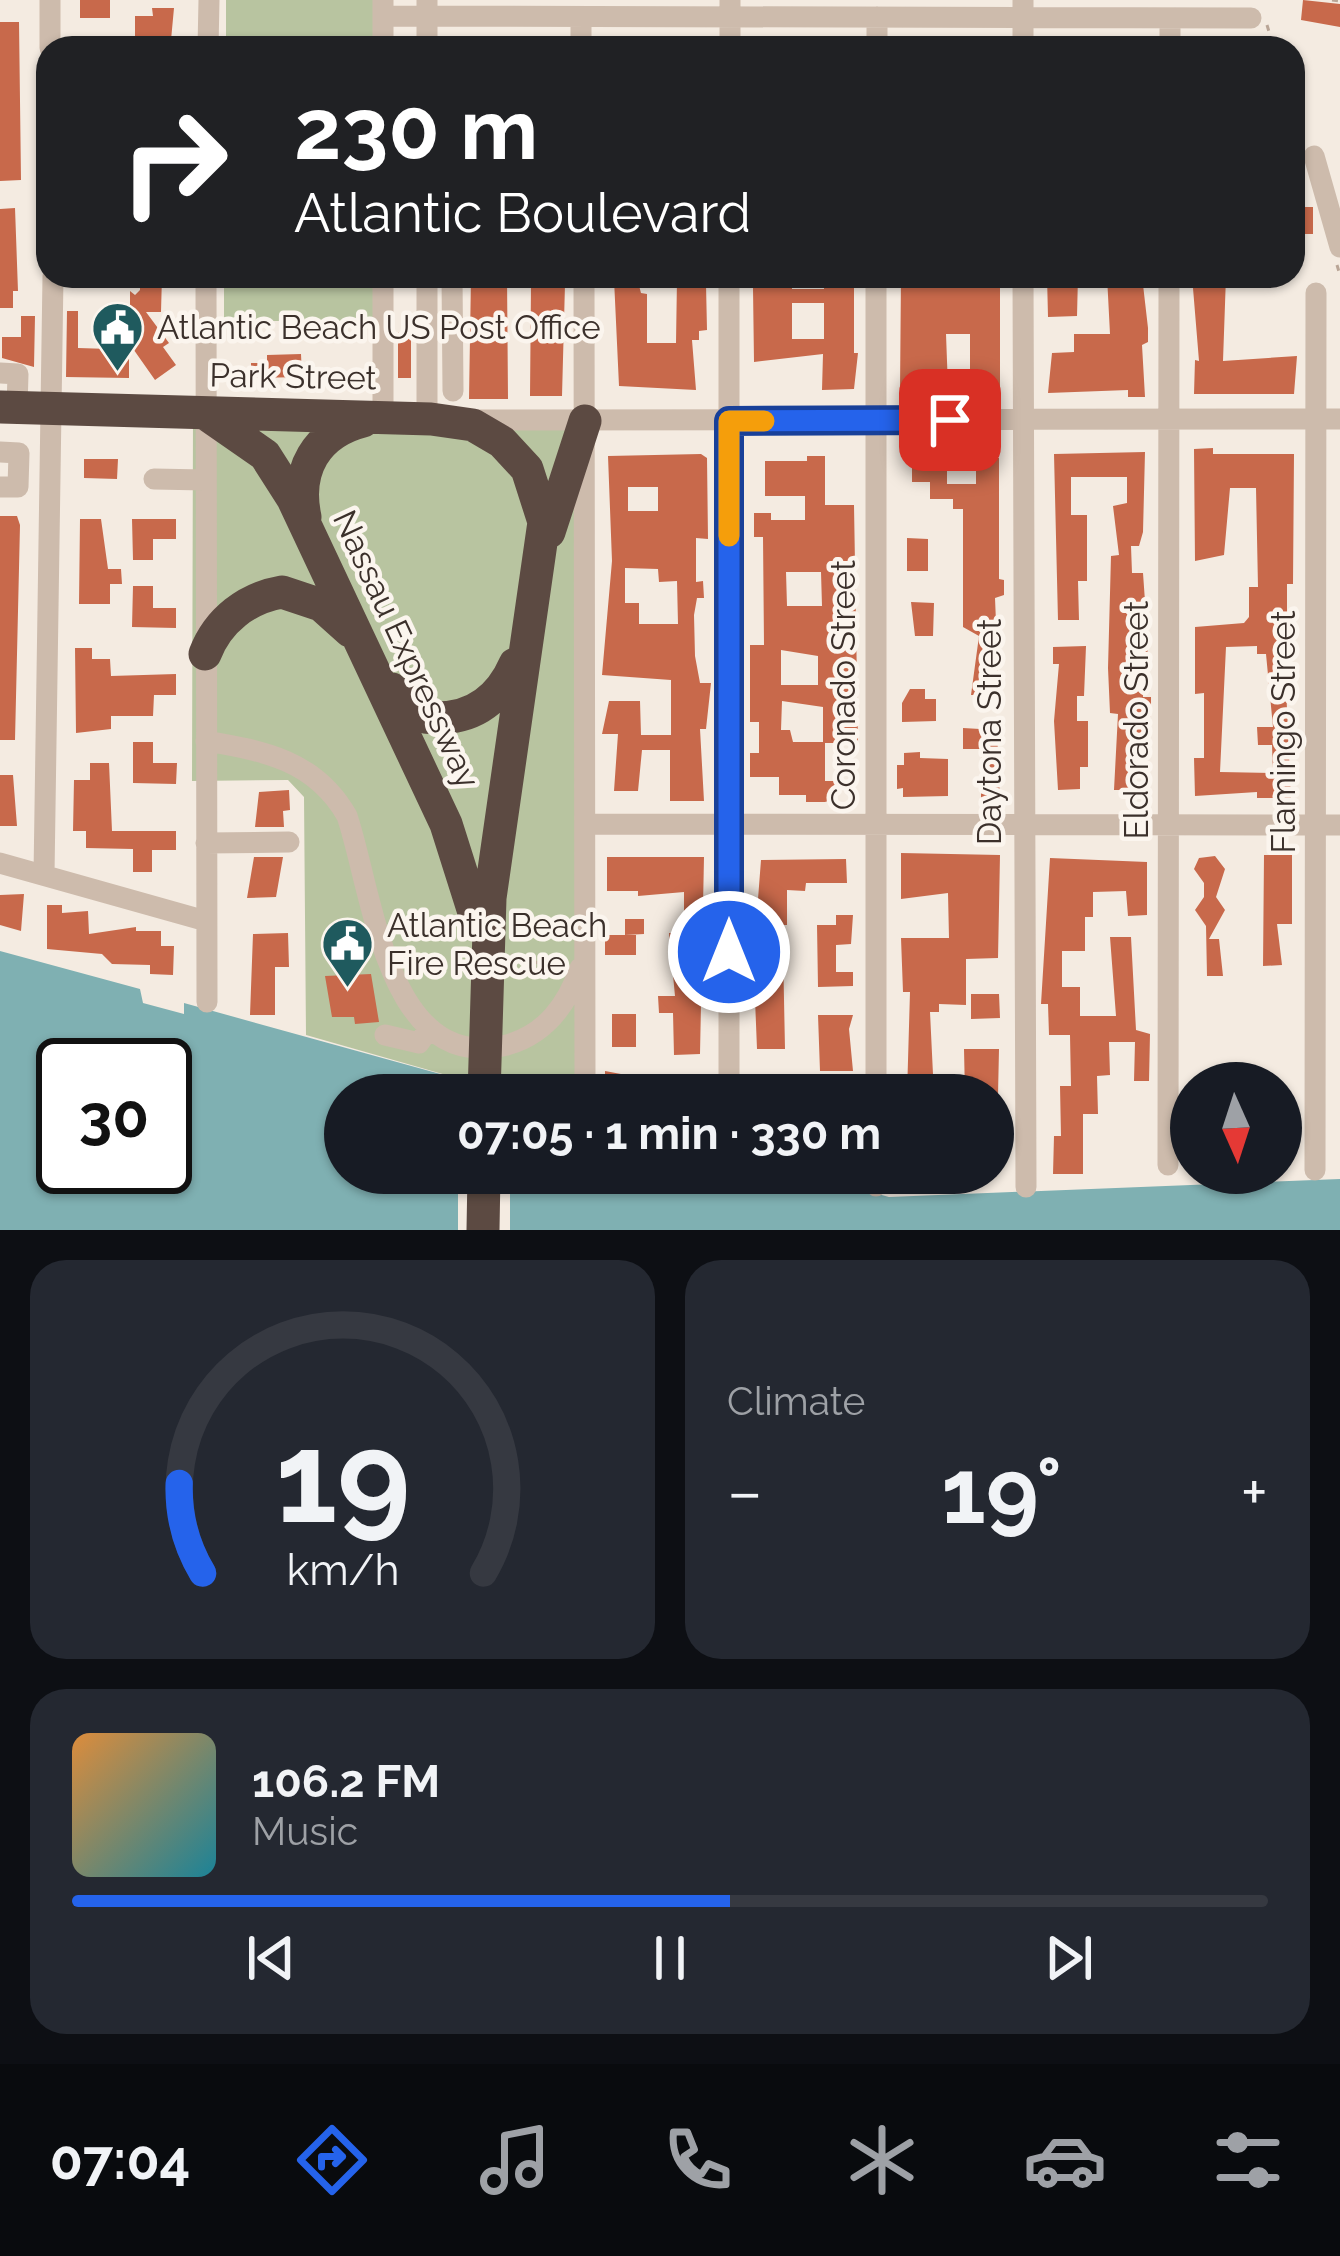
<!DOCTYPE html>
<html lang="en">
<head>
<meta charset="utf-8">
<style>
	:root { --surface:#171b24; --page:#242831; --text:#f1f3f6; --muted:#9ea1a6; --line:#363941; --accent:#2563eb }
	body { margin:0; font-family:Raleway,sans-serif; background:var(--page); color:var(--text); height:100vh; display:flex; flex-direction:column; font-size:45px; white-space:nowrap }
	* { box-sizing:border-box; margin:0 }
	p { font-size:39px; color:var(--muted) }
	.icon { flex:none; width:66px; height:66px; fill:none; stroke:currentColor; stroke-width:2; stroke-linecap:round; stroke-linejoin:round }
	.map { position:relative; height:1230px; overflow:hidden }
	.drawer { display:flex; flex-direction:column; gap:30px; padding:30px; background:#0d0f14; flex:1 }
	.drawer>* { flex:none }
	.hud { position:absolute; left:36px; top:36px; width:1269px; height:252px; border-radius:36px; box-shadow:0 3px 9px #0004; background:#202124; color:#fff; overflow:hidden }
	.needle { width:78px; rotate:177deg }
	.fabs { position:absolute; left:1170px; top:1062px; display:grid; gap:24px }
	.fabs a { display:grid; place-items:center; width:132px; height:132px; border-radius:50%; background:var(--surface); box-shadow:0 3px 9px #0004; font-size:60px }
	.speed { position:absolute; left:36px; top:1038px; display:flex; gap:24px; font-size:60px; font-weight:700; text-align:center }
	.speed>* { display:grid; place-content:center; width:156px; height:156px; border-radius:50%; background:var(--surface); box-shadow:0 3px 9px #0004; line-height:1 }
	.speed .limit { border:6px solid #111; border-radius:18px; background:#fff; color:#111 }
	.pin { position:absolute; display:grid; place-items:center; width:102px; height:102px; color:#fff; margin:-51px; border-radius:24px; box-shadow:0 6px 18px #0006 }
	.me { position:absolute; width:132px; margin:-66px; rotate:0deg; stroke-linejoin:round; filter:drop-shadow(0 0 9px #0008) }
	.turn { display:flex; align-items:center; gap:42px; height:252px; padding:0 60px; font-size:54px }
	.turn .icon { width:156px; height:156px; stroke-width:2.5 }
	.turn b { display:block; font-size:84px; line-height:102px }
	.big { font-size:90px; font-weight:700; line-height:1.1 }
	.drawer .card { flex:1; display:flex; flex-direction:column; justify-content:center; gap:18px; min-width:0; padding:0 42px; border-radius:36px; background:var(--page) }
	.drawer .dial { align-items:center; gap:0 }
	.dial svg { height:312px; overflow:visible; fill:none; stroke:var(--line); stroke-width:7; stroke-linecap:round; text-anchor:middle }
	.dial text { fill:var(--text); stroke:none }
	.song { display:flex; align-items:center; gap:36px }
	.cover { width:144px; height:144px; border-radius:18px; background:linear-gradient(135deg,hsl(30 70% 55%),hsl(190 70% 35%)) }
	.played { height:12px; border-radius:6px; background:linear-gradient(90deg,var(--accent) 55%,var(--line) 55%) }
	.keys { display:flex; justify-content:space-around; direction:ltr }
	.heat { display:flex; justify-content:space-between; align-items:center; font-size:66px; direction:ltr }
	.drawer .tiles { flex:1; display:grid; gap:30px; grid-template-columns:1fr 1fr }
	.card:last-child { grid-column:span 2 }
	.trip { position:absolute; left:324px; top:1074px; width:690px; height:120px; border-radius:60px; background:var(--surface); box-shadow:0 3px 9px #0004; font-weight:700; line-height:120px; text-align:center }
	.dock { display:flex; height:192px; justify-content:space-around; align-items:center; background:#090b0e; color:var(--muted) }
	.dock .icon { width:84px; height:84px }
	.dock .on { color:var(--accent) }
	.dock b { font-size:54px; color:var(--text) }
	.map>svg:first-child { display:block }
</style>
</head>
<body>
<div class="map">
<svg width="1340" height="1230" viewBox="0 0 1340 1230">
	<rect width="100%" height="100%" fill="#f4ebe1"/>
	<path fill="#b8c4a0" d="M226,0H376V48H226Z
		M224,276H377V321H224Z
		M193,416L585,421V1095H516L306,1035L304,797L288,780L192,781Z"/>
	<path fill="#7fb0b2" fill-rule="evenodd" d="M0,951L140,989L143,1003L184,1014V1003L516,1095H345V1173H801L889,1197L1340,1179V1230H0ZM63,1065H165V1167H63Z"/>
	<path fill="#f4ebe1" d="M458,1173H510V1230H458Z"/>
	<path fill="#c8694b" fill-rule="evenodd" d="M80,0H110V18H80Z
		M1303,0L1340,4V27L1301,20Z
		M152,8H174L171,40L135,37V16H153Z
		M0,22H19L21,180L0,181Z
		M1293,207H1313V234H1293Z
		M15,208L18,291H13V308H0V209Z
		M140,276H162L161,312H146L169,343L163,347L176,365L155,380L129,343V378L66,377L67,311H78V348L110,349V322H130V291L135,295L140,290Z
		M507,276L508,399H469L471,277Z
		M776,276H792V289H824V276H854V353H858L854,389L822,390L823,354L754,362L753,288H776ZM792,303H824V339H792Z
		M901,276L967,284V276H1000V396H970V334H946L948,388L900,391Z
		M1047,276H1078L1077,316L1048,317Z
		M1107,276H1142L1148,328V342L1142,345L1145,397H1128V390L1048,393L1052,353L1074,352V334H1110Z
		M1192,276H1226L1223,361L1297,356L1294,394H1194L1195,360L1199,361Z
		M637,278L641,293L647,294V343H676L677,279L706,284L707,330L699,331V340H692L696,390L619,386L614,279Z
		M565,284L562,396H530L531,285Z
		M21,316H35L34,367L2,358V337H21Z
		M398,332H411V378H398Z
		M301,354L302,377L251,378V363H267V355Z
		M1213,448V454H1294L1293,584H1287V633L1294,634L1286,687L1291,798H1257V792L1195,796L1194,758H1204V693L1195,694V627L1244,623L1249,617V587H1258L1256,488H1230L1224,555L1195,561L1194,449ZM1257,646V654H1266L1273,727H1257L1258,745H1272L1273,773L1220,772L1226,647Z
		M1145,452L1143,532L1139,546H1131L1132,573H1143L1148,644L1147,658L1142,661L1143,697H1151V717H1142L1143,745L1136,746L1133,790H1114L1118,714L1110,713L1108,668L1111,556L1119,555L1113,506L1127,503V477H1071V515H1087V581H1078L1079,620H1058L1054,454Z
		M701,454L707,458L708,539L696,538V582L703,581L704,598H697L694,615L695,656L700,683H711L706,729H700L704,801H670V750H642L638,791H614L618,734H602L609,701H640L641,735H671V680L602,675L612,561L608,456ZM628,487H658V511H628ZM625,568L658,569L659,582L677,581L678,624H639V603H625Z
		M807,456H825V505H854L858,743H825V781H836L837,798L825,802H806V795H779V777H750V753H759V722H750V645H764L763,537H754V513H771V520H805V496H765V461H807ZM786,572H821L822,606H787ZM781,650L818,656V685H781ZM782,701L823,707V742H793L790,730H781Z
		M999,458V579L1004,580V595L995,598L999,695H971L979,636L963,627V509H953V499H930V482H912V460H947V484H976V459Z
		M84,459H118L117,479L84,478Z
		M0,516H17L20,525L15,740H0Z
		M80,519H101L108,569H121L122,584H110V604H79Z
		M132,519H176V539H153V560H133Z
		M907,538L928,539V571H907Z
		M133,586H153V608H176V628L132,627Z
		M911,602L934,603L933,636H915Z
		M1086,646L1084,696H1077V721H1088V767H1080V789L1058,790L1054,721L1059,664H1053V647Z
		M75,648H92V659H110L111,676L176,674V695H154L153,716H111V729L76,733Z
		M910,689H925V699H936V721L902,722V703Z
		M963,728L997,730L1000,799H981V749H963Z
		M133,742H153V763H177L176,784L133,783Z
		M920,752V758L948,759V796L903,797V788L897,789V765H904V753Z
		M90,763H109L112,831H176V850H152V872H133V849L86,848V831H73L74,780H90Z
		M0,775H13L17,826H0Z
		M289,790L290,810L283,811L284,827H255L259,792Z
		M901,853L1000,855L998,958L966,959V1005L939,1004V1012H930L934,1095H907L910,992H903L901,938H949L948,893L901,899Z
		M1264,855H1292V924H1277L1282,965L1263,966Z
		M1215,856L1225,869L1216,897L1225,910L1209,939H1219L1223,976H1207L1206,926L1195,910L1204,897V883L1194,869L1199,858Z
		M254,857H283L276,897L247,898Z
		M607,857H704L700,1054L674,1055L673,1013H659L658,996H675L669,933H684V892L638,896V891H607Z
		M1050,858L1147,862V915L1128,916L1126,891L1093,892V917H1085V951H1062V987H1080V1016H1116L1110,937H1131L1136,1030L1150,1034L1149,1081H1134L1135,1042H1109L1110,1075L1097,1076L1098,1114H1083V1174H1053L1054,1136H1061L1060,1086H1071L1070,1035H1049L1048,1004H1041Z
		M846,859L847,883H806L805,891L787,890V925H756L761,860Z
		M24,894L21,931L0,925V895Z
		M47,905H62V913L88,911L89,934L136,927V931H161V946H174L173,975L150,974V965L112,964L102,954L47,949Z
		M836,915H853L851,944L836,945V972H853V986L818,987L817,925H836Z
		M625,919H644V934L625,935Z
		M288,933L289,967H275V1015H250L253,934Z
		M605,935H636V955H605Z
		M753,949H783L785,1049H757Z
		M371,974L379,1022L355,1024L354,1017H332L325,976Z
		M971,994H999L1000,1018L971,1019Z
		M612,1014H636V1047H612Z
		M818,1015H853L849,1029L853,1071H820Z
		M964,1049H999L998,1095H965Z
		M605,1071L658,1081L657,1095H605Z
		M754,1074H783V1092H754Z"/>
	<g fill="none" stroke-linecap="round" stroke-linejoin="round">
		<path stroke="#b9a596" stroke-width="3" stroke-dasharray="6 6" stroke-linecap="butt" d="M1332,0L1340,1
			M1267,25L1274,48
			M1293,113L1301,140
			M1337,265L1340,275
			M511,955L559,969"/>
		<path stroke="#cdbbac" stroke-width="21" d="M50,0V48
			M383,16L1251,18
			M581,17V48
			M208,48L209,0
			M383,48V0
			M427,48V0
			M730,48V0
			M877,48V17
			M1023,48V0
			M1170,48V18
			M1314,156L1340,247
			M206,276L207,1002
			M452,276L453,391
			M584,276L585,1090
			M729,276V1095
			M1023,276L1026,1187
			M0,373L18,374L17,408
			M383,417V276
			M427,419V276
			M471,420L1340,419
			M0,452L19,453L18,487H0
			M154,479L204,480
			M206,741C264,751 315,760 347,816C373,893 387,1075 507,1045C546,1034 567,1005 580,968
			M585,824L1340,825
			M206,843L289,842
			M0,863L206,921
			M44,875L53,276
			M385,1035L419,1043L428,1030
			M876,1095V276
			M1168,1165L1169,276
			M1315,1170L1316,293
			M876,1186V1173"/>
		<path stroke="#5c4a42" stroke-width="33" d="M0,407L431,419L473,425L502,442L527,469L544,522L490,898L484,1095
			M206,414L265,455L293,499L446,824L478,925
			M305,517C295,470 316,433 363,421
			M549,532L585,421
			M205,654C218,620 247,598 282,592L321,605L350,631
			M392,689L425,717C468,722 498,703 515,664
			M483,1230L484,1173"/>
	</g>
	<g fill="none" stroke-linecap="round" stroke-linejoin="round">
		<defs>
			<path id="route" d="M729,952V421L950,420"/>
		</defs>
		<use href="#route" stroke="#184099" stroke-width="30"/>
		<use href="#route" stroke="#2563eb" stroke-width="21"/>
		<path stroke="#f59e0b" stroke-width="21" d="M729,536V421H764"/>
	</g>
	<defs>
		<symbol id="civic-pin" viewBox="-11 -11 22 30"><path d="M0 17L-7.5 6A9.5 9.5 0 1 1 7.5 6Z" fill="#1f5a5e" stroke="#fbf5ee"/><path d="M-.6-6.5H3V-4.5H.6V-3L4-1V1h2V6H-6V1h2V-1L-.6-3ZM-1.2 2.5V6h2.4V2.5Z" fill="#fff"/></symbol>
	</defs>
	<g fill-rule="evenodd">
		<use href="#civic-pin" x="88" y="298" width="59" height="81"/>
		<use href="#civic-pin" x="318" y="914" width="59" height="81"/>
	</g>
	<g text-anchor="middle" stroke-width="9" stroke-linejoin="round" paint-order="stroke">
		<g font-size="33" fill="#3b302b" stroke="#fbf5ee" text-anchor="start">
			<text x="157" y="339">Atlantic Beach US Post Office</text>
			<text x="387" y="937">Atlantic Beach<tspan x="387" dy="38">Fire Rescue</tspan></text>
		</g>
		<g font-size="33" fill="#3b302b" stroke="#fbf5ee">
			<text transform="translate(293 376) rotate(1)" y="12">Park Street</text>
			<text transform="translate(407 649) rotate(65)" y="12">Nassau Expressway</text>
			<text transform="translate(843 685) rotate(-90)" y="12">Coronado Street</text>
			<text transform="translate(1136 720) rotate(-90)" y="12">Eldorado Street</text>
			<text transform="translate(989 732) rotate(-90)" y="12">Daytona Street</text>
			<text transform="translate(1283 732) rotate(-90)" y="12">Flamingo Street</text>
		</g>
	</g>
</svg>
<div class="fabs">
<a><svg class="needle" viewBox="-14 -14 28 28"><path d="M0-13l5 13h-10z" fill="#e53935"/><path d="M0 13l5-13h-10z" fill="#9ea1a6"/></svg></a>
</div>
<div class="speed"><div class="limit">30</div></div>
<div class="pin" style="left:950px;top:420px;background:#d93025"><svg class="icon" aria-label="arrive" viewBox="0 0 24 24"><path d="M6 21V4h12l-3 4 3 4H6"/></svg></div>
<svg class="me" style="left:729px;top:952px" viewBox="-20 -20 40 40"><circle r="17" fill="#2563eb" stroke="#fff" stroke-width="3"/><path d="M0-11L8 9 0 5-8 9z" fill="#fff"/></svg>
<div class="trip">07:05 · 1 min · 330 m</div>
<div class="hud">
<div class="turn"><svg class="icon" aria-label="right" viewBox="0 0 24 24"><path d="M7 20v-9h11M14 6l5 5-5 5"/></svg><div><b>230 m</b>Atlantic Boulevard</div></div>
</div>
</div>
<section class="drawer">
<div class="tiles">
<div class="card dial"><svg viewBox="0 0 100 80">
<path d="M14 69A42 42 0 1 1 86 69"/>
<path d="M14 69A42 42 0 0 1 8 46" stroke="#2563eb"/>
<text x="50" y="56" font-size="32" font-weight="700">19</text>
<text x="50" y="72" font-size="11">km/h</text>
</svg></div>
<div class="card"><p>Climate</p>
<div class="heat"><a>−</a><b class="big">19°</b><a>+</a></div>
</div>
<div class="card">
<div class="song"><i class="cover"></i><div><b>106.2 FM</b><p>Music</p></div></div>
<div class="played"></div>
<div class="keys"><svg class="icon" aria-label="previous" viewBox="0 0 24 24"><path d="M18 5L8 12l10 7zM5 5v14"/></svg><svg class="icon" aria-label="pause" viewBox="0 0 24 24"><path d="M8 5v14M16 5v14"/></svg><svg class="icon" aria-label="next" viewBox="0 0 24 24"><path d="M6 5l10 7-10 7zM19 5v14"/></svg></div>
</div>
</div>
</section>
<nav class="dock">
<b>07:04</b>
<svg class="icon on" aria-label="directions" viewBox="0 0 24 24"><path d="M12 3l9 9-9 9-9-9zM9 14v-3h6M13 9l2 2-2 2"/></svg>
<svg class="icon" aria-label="music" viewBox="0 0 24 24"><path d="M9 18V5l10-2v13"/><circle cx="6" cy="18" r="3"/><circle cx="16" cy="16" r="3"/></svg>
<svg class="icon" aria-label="phone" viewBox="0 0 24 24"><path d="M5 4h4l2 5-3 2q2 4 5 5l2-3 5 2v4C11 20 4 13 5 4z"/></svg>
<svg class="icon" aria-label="climate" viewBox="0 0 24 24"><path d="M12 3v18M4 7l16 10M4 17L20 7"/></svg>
<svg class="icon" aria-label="car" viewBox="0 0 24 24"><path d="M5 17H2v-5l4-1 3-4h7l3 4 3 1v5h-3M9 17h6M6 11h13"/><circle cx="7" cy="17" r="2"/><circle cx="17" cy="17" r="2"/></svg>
<svg class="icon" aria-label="filters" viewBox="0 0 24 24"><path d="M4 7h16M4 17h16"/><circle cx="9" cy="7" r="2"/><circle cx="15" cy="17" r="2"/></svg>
</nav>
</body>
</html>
